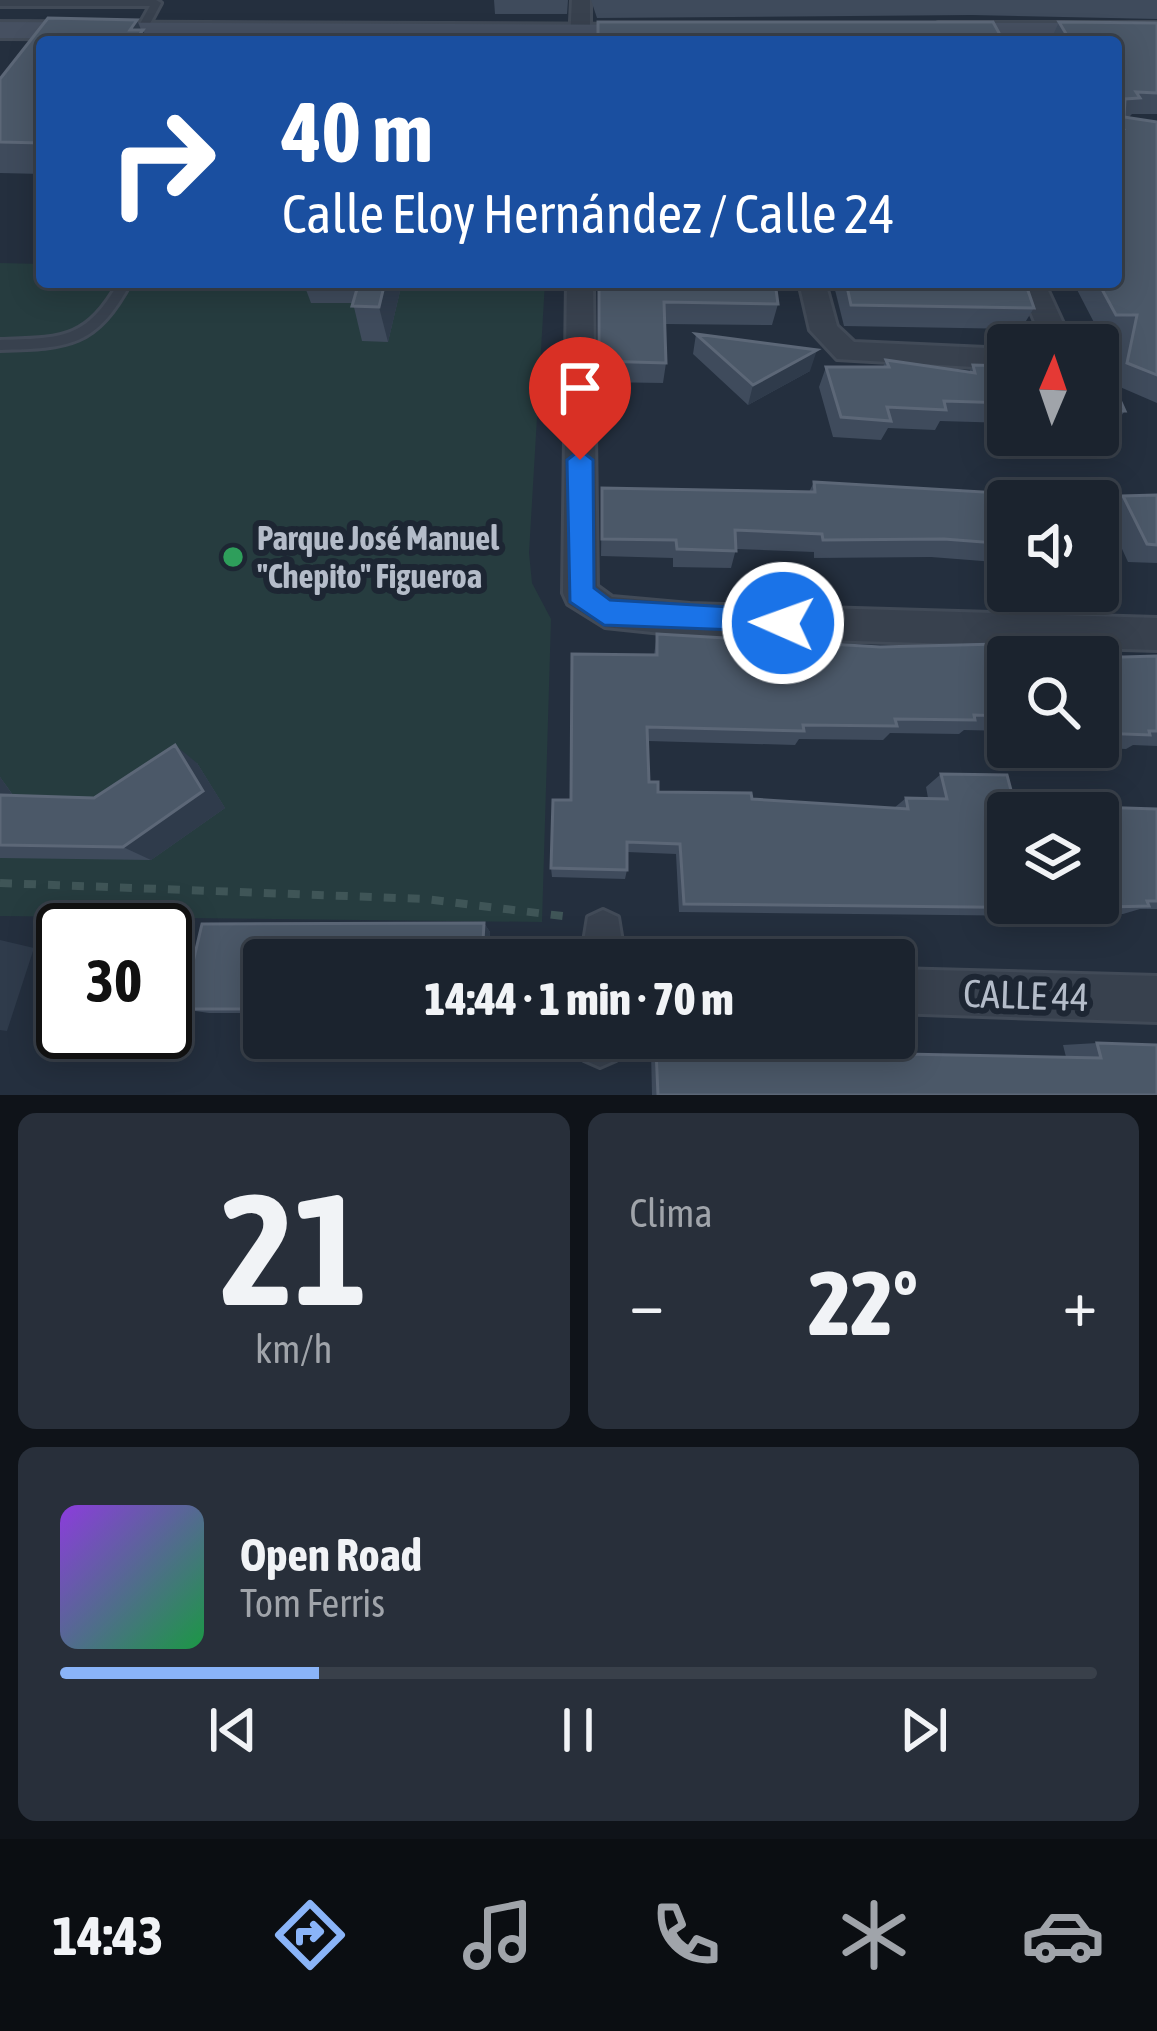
<!DOCTYPE html>
<html lang="es">
<head>
<meta charset="utf-8">
<style>
	:root { --surface:#1b232e; --page:#282f3a; --text:#f1f3f6; --muted:#a0a4aa; --line:#39404a; --accent:#8ab4f8 }
	body { margin:0; font-family:"Asap Condensed",sans-serif; background:var(--page); color:var(--text); height:100vh; display:flex; flex-direction:column; font-size:45px; white-space:nowrap }
	* { box-sizing:border-box; margin:0 }
	p { font-size:39px; color:var(--muted) }
	.icon { flex:none; width:66px; height:66px; fill:none; stroke:currentColor; stroke-width:2; stroke-linecap:round; stroke-linejoin:round }
	.map { position:relative; height:1095px; overflow:hidden }
	.panel { display:flex; flex-direction:column; gap:18px; padding:18px; background:#0f1319; flex:1 }
	.panel>* { flex:none }
	.hud { position:absolute; left:36px; top:36px; width:1086px; height:252px; border-radius:12px; box-shadow:0 6px 30px #0003,0 0 0 3px var(--line); background:#1a4fa0; color:#fff; overflow:hidden }
	.needle { width:78px; rotate:2deg }
	.controls { position:absolute; left:987px; top:324px; display:grid; gap:24px }
	.controls a { display:grid; place-items:center; width:132px; height:132px; border-radius:12px; background:var(--surface); box-shadow:0 6px 30px #0003,0 0 0 3px var(--line); font-size:60px }
	.speed { position:absolute; left:36px; top:903px; display:flex; gap:24px; font-size:60px; font-weight:700; text-align:center }
	.speed>* { display:grid; place-content:center; width:156px; height:156px; border-radius:50%; background:var(--surface); box-shadow:0 6px 30px #0003,0 0 0 3px var(--line); line-height:1 }
	.speed .limit { border:6px solid #111; border-radius:18px; background:#fff; color:#111 }
	.pin { position:absolute; display:grid; place-items:center; width:102px; height:102px; color:#fff; margin:-123px -51px; border-radius:50% 50% 50% 0; rotate:-45deg; box-shadow:0 0 12px #0007 }
	.pin .icon { rotate:45deg }
	.me { position:absolute; width:132px; margin:-66px; rotate:272deg; stroke-linejoin:round; filter:drop-shadow(0 0 9px #0008) }
	.turn { display:flex; align-items:center; gap:42px; height:252px; padding:0 48px; font-size:54px }
	.turn .icon { width:156px; height:156px; stroke-width:2.5 }
	.turn b { display:block; font-size:84px; line-height:102px }
	.big { font-size:90px; font-weight:800; line-height:1.1 }
	.panel .tile { flex:1; display:flex; flex-direction:column; justify-content:center; gap:18px; min-width:0; padding:0 42px; border-radius:18px; background:var(--page) }
	.panel .dial { align-items:center; gap:0 }
	.dial b { font-size:156px; line-height:1 }
	.song { display:flex; align-items:center; gap:36px }
	.cover { width:144px; height:144px; border-radius:18px; background:linear-gradient(135deg,hsl(270 70% 55%),hsl(140 70% 35%)) }
	.played { height:12px; border-radius:6px; background:linear-gradient(90deg,var(--accent) 25%,var(--line) 25%) }
	.keys { display:flex; justify-content:space-around; direction:ltr }
	.heat { display:flex; justify-content:space-between; align-items:center; font-size:66px; direction:ltr }
	.panel .tiles { flex:1; display:grid; gap:18px; grid-template-columns:1fr 1fr }
	.tile:last-child { grid-column:span 2 }
	.trip { position:absolute; left:243px; top:939px; width:672px; height:120px; border-radius:12px; background:var(--surface); box-shadow:0 6px 30px #0003,0 0 0 3px var(--line); font-weight:800; line-height:120px; text-align:center }
	.tab-bar { display:flex; height:192px; justify-content:space-around; align-items:center; background:#0b0e12; color:var(--muted) }
	.tab-bar .icon { width:84px; height:84px }
	.tab-bar .selected { color:var(--accent) }
	.tab-bar b { font-size:54px; color:var(--text) }
	.map>svg:first-child { display:block }
</style>
</head>
<body>
<div class="map">
<svg width="1157" height="1095" viewBox="0 0 1157 1095">
	<rect width="100%" height="100%" fill="#242f3e"/>
	<path fill="#263c3f" d="M0,263L42,264V282H545L529,553L532,583L551,619L542,922L0,916Z"/>
	<g fill="none" stroke-linecap="round" stroke-linejoin="round">
		<defs>
			<path id="lane" d="M0,0H156L161,3L146,31L141,34L136,31L150,6H0Z
				M119,282H131C96,347 70,348 0,350V340C62,338 86,340 119,282Z"/>
			<path id="street" d="M572,0H590V42H570Z
				M567,282H593L597,586L612,597L690,604L1157,618V650L690,636L605,627L568,604L563,593Z
				M799,282H825L837,326L854,342L1008,349V369L837,359L810,330Z
				M1018,282H1044L1073,345H1045Z
				M603,910L618,917L625,960H581L588,917Z
				M894,969L1157,976V1022L894,1013Z
				M577,1038H623L616,1060L600,1067L584,1060Z"/>
			<path id="secondary" d="M0,22L656,25L669,33L656,41L0,38Z
				M938,23H1157V39L929,37L925,31Z"/>
		</defs>
		<use href="#lane" stroke="#414a57" stroke-width="6"/>
		<use href="#street" stroke="#414a57" stroke-width="6"/>
		<use href="#secondary" stroke="#414a57" stroke-width="6"/>
		<path stroke="#3f5557" stroke-width="8" stroke-dasharray="12 12" stroke-linecap="butt" d="M0,883L425,899L570,917"/>
		<use href="#lane" fill="#38414e" fill-rule="evenodd"/>
		<use href="#street" fill="#38414e" fill-rule="evenodd"/>
		<use href="#secondary" fill="#465061" fill-rule="evenodd"/>
	</g>
	<path fill="#3f4b5c" d="M494,0H568L567,14H495Z
		M591,0H1157V19L972,15L597,18Z
		M1059,22L1157,23V114H1132L1129,117L1157,122V403L1113,384L1125,411L1109,431H1098V369L1112,382L1121,336H1101L1073,282H1116V42H1050Z
		M42,42V174L0,173V79Z
		M297,282H442L441,288L401,287L388,342L362,341L353,303H311L305,287L299,286Z
		M599,282L778,304L772,325L665,324L666,363L663,383L599,382Z
		M833,282H1025L1034,308L1021,329L844,326Z
		M696,334L810,371L748,405L693,354Z
		M886,360L969,372L973,365L1008,366V423L940,421L935,430L888,428L881,440L833,437L819,387L826,367H883Z
		M814,482L1006,494L1012,484L1061,486L1008,501V563L931,557L814,558V552L736,549L731,568L673,567V558L601,556L602,488L809,492Z
		M1157,495V563L1128,562L1106,514L1123,496Z
		M1098,521L1111,553L1098,566Z
		M657,634L880,647L1036,650L1123,657L1157,656V746L1133,745L1126,749L1082,747H1098V657H1008V731L964,730L959,734L890,733L883,740L799,739L795,745L648,741L649,782L658,792L894,808L906,798H928L926,787L941,774L1012,794L1030,805L1157,809V909H1140L1123,914L1041,916L679,912L676,854L627,852V870L625,879L552,877L551,868L571,800L654,655Z
		M197,763L225,808L151,860L0,858V777L13,795L94,798Z
		M484,923L490,932L488,960H264V1013H209L182,1009L202,924Z
		M1097,1043L1157,1095H652L651,1051L656,1049L1066,1057L1063,1045Z"/>
	<path fill="#2f3b4b" d="M137,20L142,32L143,30L148,42H134L130,30Z
		M385,282H400L401,287L388,342L379,307Z
		M817,350L810,371L748,405L753,385Z
		M175,745L197,763L225,808L151,860L123,847Z
		M0,777L24,811L0,799Z
		M484,923L490,932L488,960H482Z
		M0,940L34,948L7,1031L0,1030Z"/>
	<path fill="#4b5868" stroke="#5c6777" stroke-width="3" fill-rule="evenodd" d="M48,18L137,20L130,30H143L134,42H42V143L0,142V79Z
		M598,22H993L1004,42H598Z
		M1059,22L1157,23V93L1136,92L1140,98L1125,99L1124,117L1157,122V375L1127,363L1137,315H1116L1098,282H1116V127L1123,128L1116,117V42H1071Z
		M359,282H385L379,307L352,306Z
		M599,282H775L778,304L664,302L666,363L599,361Z
		M846,282H1025L1034,308L851,305Z
		M696,334L817,350L753,385Z
		M886,360L975,373L973,365L1008,366V403L944,401L946,410L887,407L891,421L841,417L826,367H889Z
		M1098,369H1106L1125,411H1098Z
		M814,482L1016,494L1012,484L1061,486L1066,501H1008V544L944,539L823,540L822,534L735,530L736,551L677,549L676,540L602,539V488L815,492Z
		M1157,495V545L1147,544L1123,496Z
		M1098,521H1099L1111,553L1098,552Z
		M657,634L880,647L1034,643L1036,650L1123,657L1157,656V731H1149L1150,735L1098,733V657H1008V716L974,715L975,720L895,719L897,726L803,725L804,731L647,727L649,782H658V792L751,793L752,799L908,809L906,798L947,799L941,774L1007,775L1012,794L1027,795L1030,805L1157,809V901H1147L1149,906L1063,908L684,904L680,844L627,842V870L551,868L553,800H571L572,654L657,655ZM1008,813H1098V903H1008Z
		M175,745L203,791L123,847L0,845V795L94,798Z
		M484,923L482,960H264V1009H182L202,924Z
		M1097,1043L1157,1045V1095H658L656,1049L1101,1058Z"/>
	<path fill="#1a73e8" stroke="#114b97" stroke-width="3" d="M580,450L593,460L594,588L610,600L783,610L798,623L794,632L604,625L570,602L567,460Z"/>
	<circle fill="#2e9e5b" stroke="#1d2633" stroke-width="4.5" cx="233" cy="557" r="12"/>
	<g text-anchor="middle" stroke-width="12" stroke-linejoin="round" paint-order="stroke">
		<g font-size="33" font-weight="bold" fill="#b4bcc9" stroke="#1d2633" text-anchor="start">
			<text x="257" y="550">Parque José Manuel<tspan x="257" dy="38">"Chepito" Figueroa</tspan></text>
		</g>
		<g font-size="39" fill="#b4bcc9" stroke="#1d2633">
			<text transform="translate(1026 995) rotate(2)" y="14">CALLE 44</text>
		</g>
	</g>
</svg>
<div class="controls">
<a><svg class="needle" viewBox="-14 -14 28 28"><path d="M0-13l5 13h-10z" fill="#e53935"/><path d="M0 13l5-13h-10z" fill="#a0a4aa"/></svg></a>
<a><svg class="icon" aria-label="sound" viewBox="0 0 24 24"><path d="M4 9h4l5-4v14l-5-4H4zM17 9q2 3 0 6"/></svg></a>
<a><svg class="icon" aria-label="search" viewBox="0 0 24 24"><circle cx="10" cy="10" r="6"/><path d="M15 15l6 6"/></svg></a>
<a><svg class="icon" aria-label="layers" viewBox="0 0 24 24"><path d="M12 4l9 5-9 5-9-5zM3 14l9 5 9-5"/></svg></a>
</div>
<div class="speed"><div class="limit">30</div></div>
<div class="pin" style="left:580px;top:460px;background:#d93025"><svg class="icon" aria-label="arrive" viewBox="0 0 24 24"><path d="M6 21V4h12l-3 4 3 4H6"/></svg></div>
<svg class="me" style="left:783px;top:623px" viewBox="-20 -20 40 40"><circle r="17" fill="#1a73e8" stroke="#fff" stroke-width="3"/><path d="M0-11L8 9 0 5-8 9z" fill="#fff"/></svg>
<div class="trip">14:44 · 1 min · 70 m</div>
<div class="hud">
<div class="turn"><svg class="icon" aria-label="right" viewBox="0 0 24 24"><path d="M7 20v-9h11M14 6l5 5-5 5"/></svg><div><b>40 m</b>Calle Eloy Hernández / Calle 24</div></div>
</div>
</div>
<section class="panel">
<div class="tiles">
<div class="tile dial"><b>21</b><p>km/h</p></div>
<div class="tile"><p>Clima</p>
<div class="heat"><a>−</a><b class="big">22°</b><a>+</a></div>
</div>
<div class="tile">
<div class="song"><i class="cover"></i><div><b>Open Road</b><p>Tom Ferris</p></div></div>
<div class="played"></div>
<div class="keys"><svg class="icon" aria-label="previous" viewBox="0 0 24 24"><path d="M18 5L8 12l10 7zM5 5v14"/></svg><svg class="icon" aria-label="pause" viewBox="0 0 24 24"><path d="M8 5v14M16 5v14"/></svg><svg class="icon" aria-label="next" viewBox="0 0 24 24"><path d="M6 5l10 7-10 7zM19 5v14"/></svg></div>
</div>
</div>
</section>
<nav class="tab-bar">
<b>14:43</b>
<svg class="icon selected" aria-label="directions" viewBox="0 0 24 24"><path d="M12 3l9 9-9 9-9-9zM9 14v-3h6M13 9l2 2-2 2"/></svg>
<svg class="icon" aria-label="music" viewBox="0 0 24 24"><path d="M9 18V5l10-2v13"/><circle cx="6" cy="18" r="3"/><circle cx="16" cy="16" r="3"/></svg>
<svg class="icon" aria-label="phone" viewBox="0 0 24 24"><path d="M5 4h4l2 5-3 2q2 4 5 5l2-3 5 2v4C11 20 4 13 5 4z"/></svg>
<svg class="icon" aria-label="climate" viewBox="0 0 24 24"><path d="M12 3v18M4 7l16 10M4 17L20 7"/></svg>
<svg class="icon" aria-label="car" viewBox="0 0 24 24"><path d="M5 17H2v-5l4-1 3-4h7l3 4 3 1v5h-3M9 17h6M6 11h13"/><circle cx="7" cy="17" r="2"/><circle cx="17" cy="17" r="2"/></svg>
</nav>
</body>
</html>
